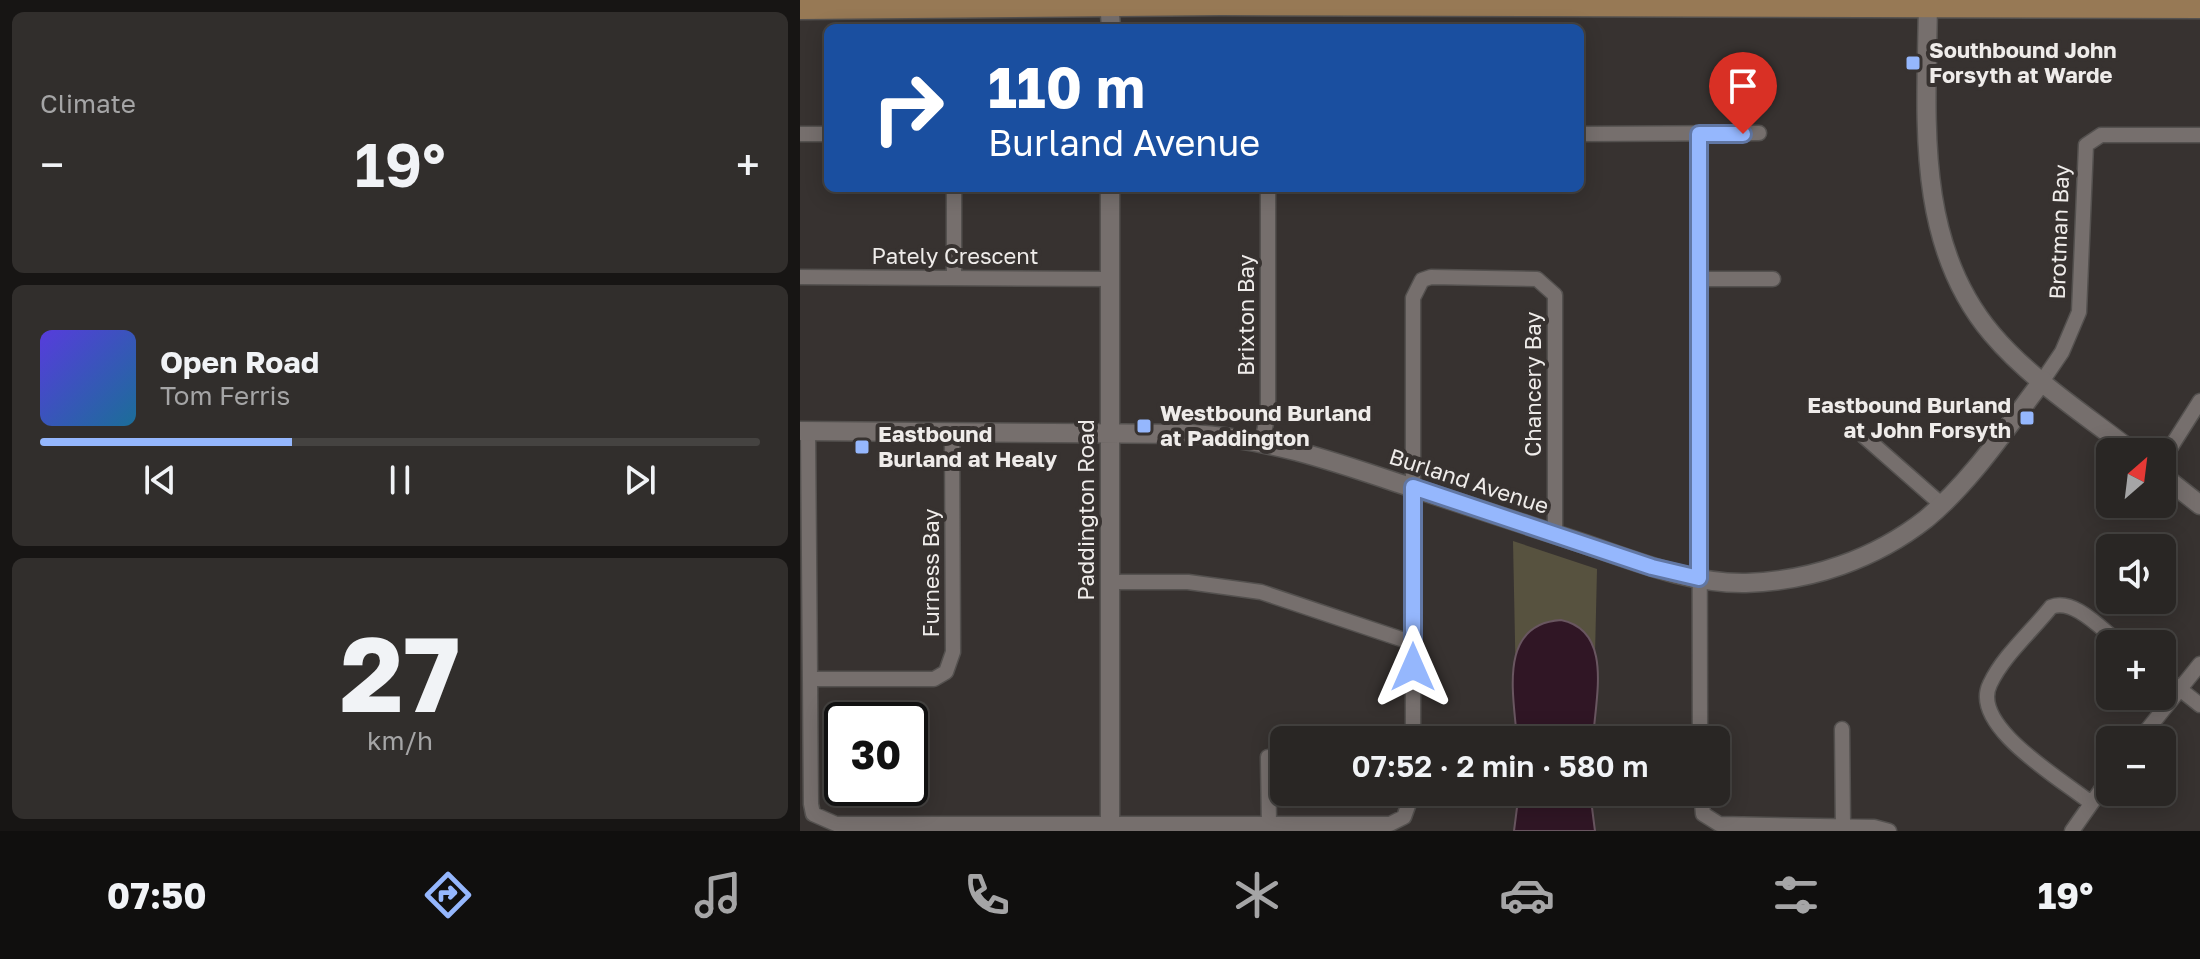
<!DOCTYPE html>
<html lang="en">
<head>
<meta charset="utf-8">
<style>
	:root { --surface:#292624; --page:#312e2c; --text:#f1f3f6; --muted:#a5a5a6; --line:#454341; --accent:#95b7fd }
	body { margin:0; font-family:"Golos Text",sans-serif; background:var(--page); color:var(--text); height:100vh; display:flex; flex-direction:column; font-size:30px; white-space:nowrap }
	* { box-sizing:border-box; margin:0 }
	p { font-size:26px; color:var(--muted) }
	.icon { flex:none; width:44px; height:44px; fill:none; stroke:currentColor; stroke-width:2; stroke-linecap:round; stroke-linejoin:round }
	.map { position:relative; flex:1; overflow:hidden }
	.sheet { display:flex; flex-direction:column; gap:12px; padding:12px; background:#171514; width:800px }
	.sheet>* { flex:none }
	.hud { position:absolute; left:24px; top:24px; width:760px; height:168px; border-radius:12px; box-shadow:0 4px 20px #0003,0 0 0 2px var(--line); background:#1a4fa0; color:#fff; overflow:hidden }
	.needle { width:52px; rotate:28deg }
	.tools { position:absolute; left:1296px; top:438px; display:grid; gap:16px }
	.tools a { display:grid; place-items:center; width:80px; height:80px; border-radius:12px; background:var(--surface); box-shadow:0 4px 20px #0003,0 0 0 2px var(--line); font-size:40px }
	.speed { position:absolute; left:24px; top:702px; display:flex; gap:16px; font-size:40px; font-weight:700; text-align:center }
	.speed>* { display:grid; place-content:center; width:104px; height:104px; border-radius:50%; background:var(--surface); box-shadow:0 4px 20px #0003,0 0 0 2px var(--line); line-height:1 }
	.speed .limit { border:4px solid #111; border-radius:12px; background:#fff; color:#111 }
	.pin { position:absolute; display:grid; place-items:center; width:68px; height:68px; color:#fff; margin:-82px -34px; border-radius:50% 50% 50% 0; rotate:-45deg; box-shadow:0 0 8px #0007 }
	.pin .icon { rotate:45deg }
	.me { position:absolute; width:88px; margin:-44px; rotate:0deg; stroke-linejoin:round; filter:drop-shadow(0 0 6px #0008) }
	.turn { display:flex; align-items:center; gap:28px; height:168px; padding:0 32px; font-size:36px }
	.turn .icon { width:104px; height:104px; stroke-width:2.5 }
	.turn b { display:block; font-size:56px; line-height:68px }
	.big { font-size:60px; font-weight:600; line-height:1.1 }
	.sheet .tile { flex:1; display:flex; flex-direction:column; justify-content:center; gap:12px; min-width:0; padding:0 28px; border-radius:12px; background:var(--page) }
	.sheet .dial { align-items:center; gap:0 }
	.dial b { font-size:104px; line-height:1 }
	.song { display:flex; align-items:center; gap:24px }
	.cover { width:96px; height:96px; border-radius:12px; background:linear-gradient(135deg,hsl(250 70% 55%),hsl(200 70% 35%)) }
	.played { height:8px; border-radius:4px; background:linear-gradient(90deg,var(--accent) 35%,var(--line) 35%) }
	.keys { display:flex; justify-content:space-around; direction:ltr }
	.heat { display:flex; justify-content:space-between; align-items:center; font-size:44px; direction:ltr }
	.trip { position:absolute; left:470px; top:726px; width:460px; height:80px; border-radius:12px; background:var(--surface); box-shadow:0 4px 20px #0003,0 0 0 2px var(--line); font-weight:600; line-height:80px; text-align:center }
	.menu { display:flex; height:128px; justify-content:space-around; align-items:center; background:#100f0e; color:var(--muted) }
	.menu .icon { width:56px; height:56px }
	.menu .on { color:var(--accent) }
	.menu b { font-size:36px; color:var(--text) }
	main { display:flex; flex:1; min-height:0 }
	.map>svg:first-child { display:block }
</style>
</head>
<body>
<main>
<section class="sheet">
<div class="tile"><p>Climate</p>
<div class="heat"><a>−</a><b class="big">19°</b><a>+</a></div>
</div>
<div class="tile">
<div class="song"><i class="cover"></i><div><b>Open Road</b><p>Tom Ferris</p></div></div>
<div class="played"></div>
<div class="keys"><svg class="icon" aria-label="previous" viewBox="0 0 24 24"><path d="M18 5L8 12l10 7zM5 5v14"/></svg><svg class="icon" aria-label="pause" viewBox="0 0 24 24"><path d="M8 5v14M16 5v14"/></svg><svg class="icon" aria-label="next" viewBox="0 0 24 24"><path d="M6 5l10 7-10 7zM19 5v14"/></svg></div>
</div>
<div class="tile dial"><b>27</b><p>km/h</p></div>
</section>
<div class="map">
<svg width="1400" height="831" viewBox="0 0 1400 831">
	<rect width="100%" height="100%" fill="#373230"/>
	<path fill="#57523f" d="M713,541L797,569L793,740H717Z"/>
	<path fill="#301625" stroke="#695660" stroke-width="2" d="M761,620C814,631 795,699 793,740H717C714,696 697,624 761,620Z
		M719,792H790L795,831H714Z"/>
	<g fill="none" stroke-linecap="round" stroke-linejoin="round">
		<defs>
			<path id="minor" d="M0,134H28
				M780,134L959,133
				M899,134L900,740
				M0,277L310,279
				M154,278V188
				M899,279H973
				M1243,380L1262,352L1279,312L1286,145L1301,135H1400
				M8,431L11,804L13,814L36,824H590L604,817L613,792
				M1058,431L1141,504
				M462,442L468,413V188
				M1362,461L1400,401
				M310,582H388L461,592L613,643
				M1362,675L1400,705
				M10,679H134L146,672L153,652L152,432
				M1042,729L1043,826
				M613,740V298L622,280L631,277L737,279L755,295V535
				M1339,740L1400,664
				M468,757L469,824
				M901,792L903,814L919,824L1074,827L1089,831
				M1291,803C1263,780 1169,726 1190,684C1203,656 1232,631 1251,607C1274,597 1303,631 1321,644
				M1272,831L1310,777"/>
			<path id="tertiary" d="M309,0L311,28
				M1128,0C1127,114 1113,241 1192,334C1231,380 1286,415 1333,452
				M0,431L392,434C465,438 530,460 598,483C659,503 721,523 782,543C835,561 890,584 946,583C1011,581 1075,559 1126,519C1172,481 1207,427 1243,380
				M1362,475L1400,505
				M310,831V188"/>
			<path id="secondary" d="M0,9L421,5L1400,8"/>
		</defs>
		<use href="#minor" stroke="#54514f" stroke-width="17"/>
		<use href="#tertiary" stroke="#54514f" stroke-width="21"/>
		<use href="#secondary" stroke="#54514f" stroke-width="23"/>
		<use href="#minor" stroke="#766f6d" stroke-width="14"/>
		<use href="#tertiary" stroke="#766f6d" stroke-width="18"/>
		<use href="#secondary" stroke="#977955" stroke-width="20"/>
	</g>
	<g fill="none" stroke-linecap="round" stroke-linejoin="round">
		<defs>
			<path id="route" d="M613,667V487L852,567L899,578V134H943"/>
		</defs>
		<use href="#route" stroke="#6177a4" stroke-width="20"/>
		<use href="#route" stroke="#95b7fd" stroke-width="14"/>
	</g>
	<g fill="#95b7fd" stroke="#373230" stroke-width="3">
		<rect x="1105" y="55" width="16" height="16" rx="4"/>
		<rect x="1219" y="410" width="16" height="16" rx="4"/>
		<rect x="336" y="418" width="16" height="16" rx="4"/>
		<rect x="54" y="439" width="16" height="16" rx="4"/>
	</g>
	<g text-anchor="middle" stroke-width="8" stroke-linejoin="round" paint-order="stroke">
		<g font-size="22" font-weight="bold" fill="#efecea" stroke="#373230" text-anchor="start">
			<text x="1129" y="58">Southbound John<tspan x="1129" dy="25">Forsyth at Warde</tspan></text>
			<text x="1211" y="413" text-anchor="end">Eastbound Burland<tspan x="1211" dy="25">at John Forsyth</tspan></text>
			<text x="360" y="421">Westbound Burland<tspan x="360" dy="25">at Paddington</tspan></text>
			<text x="78" y="442">Eastbound<tspan x="78" dy="25">Burland at Healy</tspan></text>
		</g>
		<g font-size="22" fill="#efecea" stroke="#373230">
			<text transform="translate(1259 232) rotate(-88)" y="8">Brotman Bay</text>
			<text x="155" y="264">Pately Crescent</text>
			<text transform="translate(446 315) rotate(-90)" y="8">Brixton Bay</text>
			<text transform="translate(733 384) rotate(-90)" y="8">Chancery Bay</text>
			<text transform="translate(669 481) rotate(18)" y="8">Burland Avenue</text>
			<text transform="translate(286 510) rotate(-90)" y="8">Paddington Road</text>
			<text transform="translate(131 573) rotate(-90)" y="8">Furness Bay</text>
		</g>
	</g>
</svg>
<div class="tools">
<a><svg class="needle" viewBox="-14 -14 28 28"><path d="M0-13l5 13h-10z" fill="#e53935"/><path d="M0 13l5-13h-10z" fill="#a5a5a6"/></svg></a>
<a><svg class="icon" aria-label="sound" viewBox="0 0 24 24"><path d="M4 9h4l5-4v14l-5-4H4zM17 9q2 3 0 6"/></svg></a>
<a>+</a>
<a>−</a>
</div>
<div class="speed"><div class="limit">30</div></div>
<div class="pin" style="left:943px;top:134px;background:#d93025"><svg class="icon" aria-label="arrive" viewBox="0 0 24 24"><path d="M6 21V4h12l-3 4 3 4H6"/></svg></div>
<svg class="me" style="left:613px;top:667px" viewBox="-20 -20 40 40"><path d="M0-17L14 15 0 8-14 15z" fill="#95b7fd" stroke="#fff" stroke-width="4"/></svg>
<div class="trip">07:52 · 2 min · 580 m</div>
<div class="hud">
<div class="turn"><svg class="icon" aria-label="right" viewBox="0 0 24 24"><path d="M7 20v-9h11M14 6l5 5-5 5"/></svg><div><b>110 m</b>Burland Avenue</div></div>
</div>
</div>
</main>
<nav class="menu">
<b>07:50</b>
<svg class="icon on" aria-label="directions" viewBox="0 0 24 24"><path d="M12 3l9 9-9 9-9-9zM9 14v-3h6M13 9l2 2-2 2"/></svg>
<svg class="icon" aria-label="music" viewBox="0 0 24 24"><path d="M9 18V5l10-2v13"/><circle cx="6" cy="18" r="3"/><circle cx="16" cy="16" r="3"/></svg>
<svg class="icon" aria-label="phone" viewBox="0 0 24 24"><path d="M5 4h4l2 5-3 2q2 4 5 5l2-3 5 2v4C11 20 4 13 5 4z"/></svg>
<svg class="icon" aria-label="climate" viewBox="0 0 24 24"><path d="M12 3v18M4 7l16 10M4 17L20 7"/></svg>
<svg class="icon" aria-label="car" viewBox="0 0 24 24"><path d="M5 17H2v-5l4-1 3-4h7l3 4 3 1v5h-3M9 17h6M6 11h13"/><circle cx="7" cy="17" r="2"/><circle cx="17" cy="17" r="2"/></svg>
<svg class="icon" aria-label="filters" viewBox="0 0 24 24"><path d="M4 7h16M4 17h16"/><circle cx="9" cy="7" r="2"/><circle cx="15" cy="17" r="2"/></svg>
<b>19°</b>
</nav>
</body>
</html>
